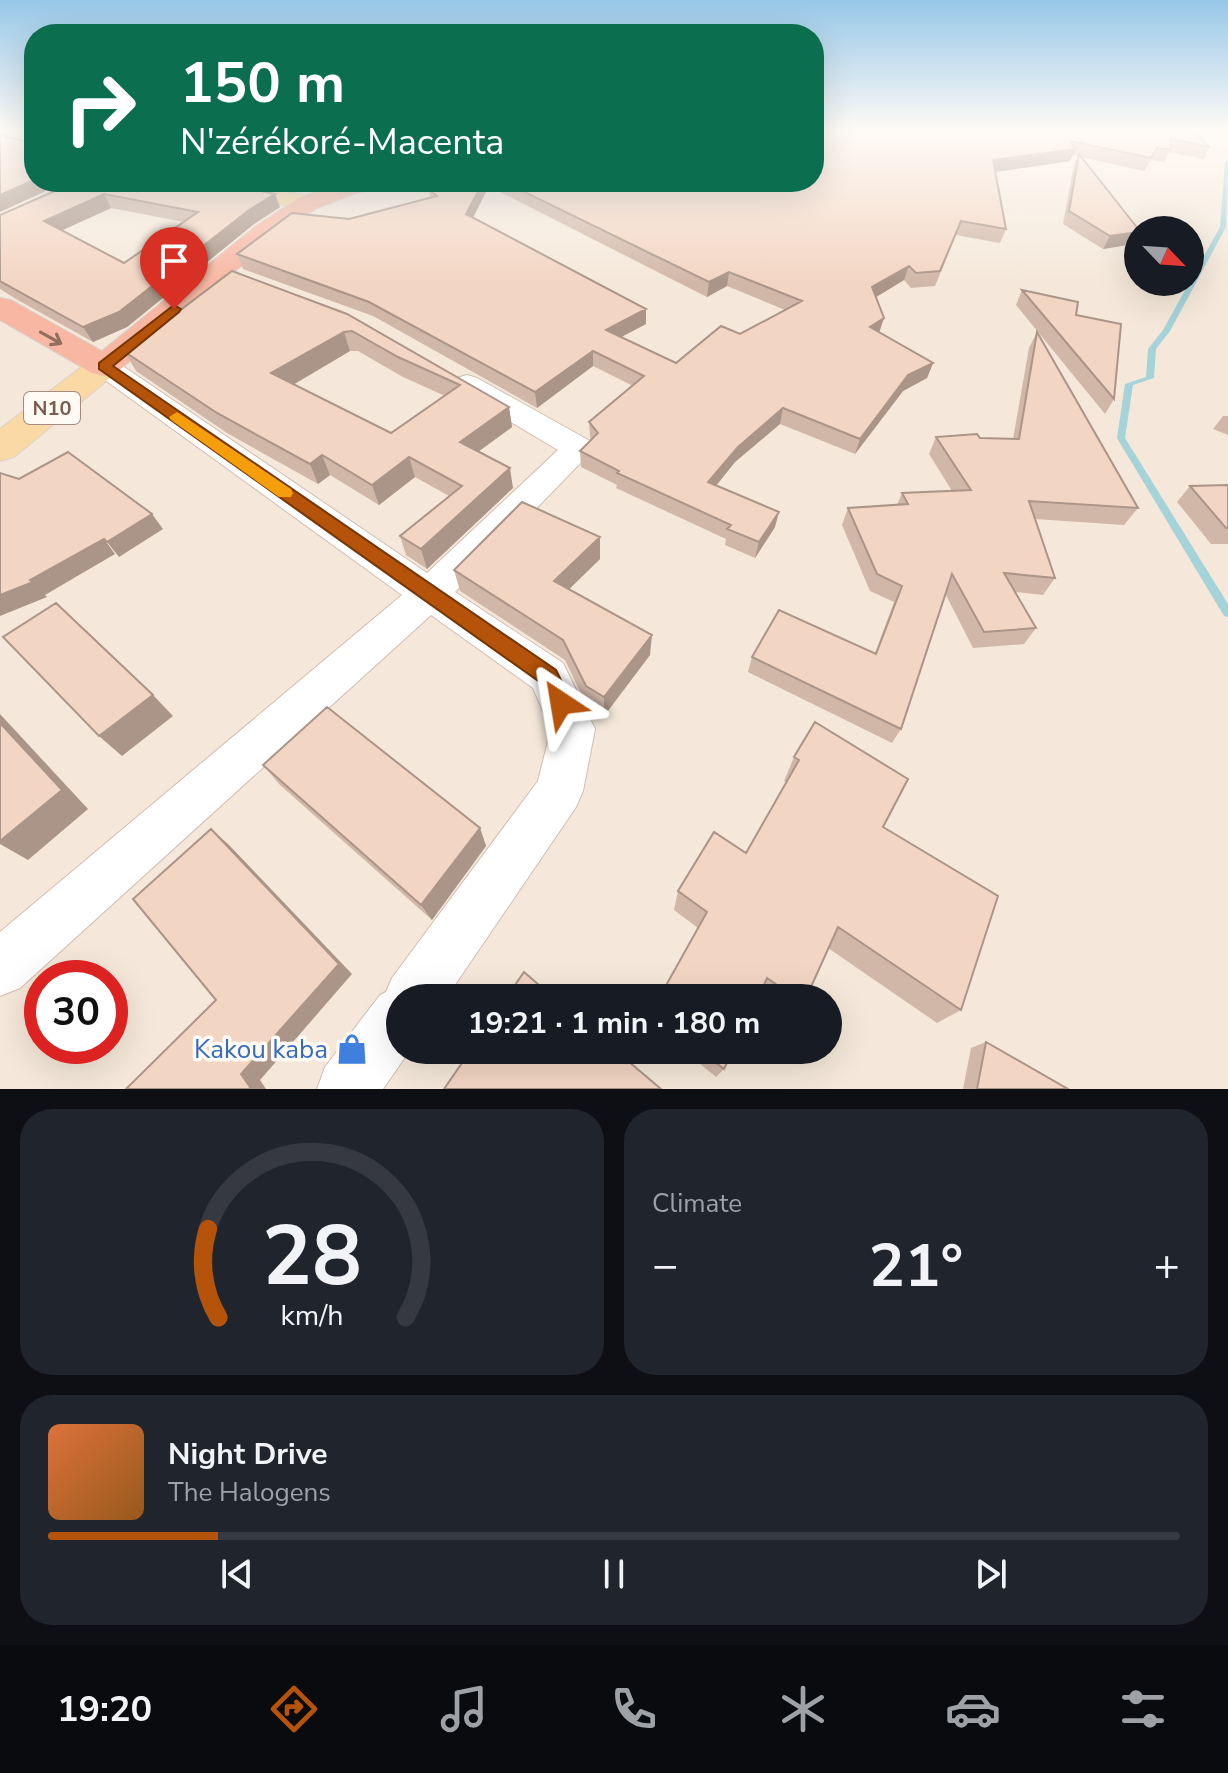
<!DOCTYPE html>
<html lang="en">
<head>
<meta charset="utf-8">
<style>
	:root { --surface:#171b24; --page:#20242c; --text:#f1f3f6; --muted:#9ea1a6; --line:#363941; --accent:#b45309 }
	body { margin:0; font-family:"Nunito Sans",sans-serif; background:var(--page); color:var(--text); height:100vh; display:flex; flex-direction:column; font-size:30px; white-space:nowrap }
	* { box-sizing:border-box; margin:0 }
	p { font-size:26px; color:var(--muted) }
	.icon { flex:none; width:44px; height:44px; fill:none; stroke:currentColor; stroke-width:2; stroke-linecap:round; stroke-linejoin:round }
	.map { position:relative; height:1089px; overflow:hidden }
	.drawer { display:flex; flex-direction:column; gap:20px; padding:20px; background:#0d0f14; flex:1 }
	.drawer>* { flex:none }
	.hud { position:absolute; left:24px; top:24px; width:800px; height:168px; border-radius:32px; box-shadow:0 8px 32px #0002; background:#0b6e4f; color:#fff; overflow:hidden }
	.needle { width:52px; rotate:115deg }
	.buttons { position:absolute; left:1124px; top:216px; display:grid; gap:16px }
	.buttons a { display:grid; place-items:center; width:80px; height:80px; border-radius:50%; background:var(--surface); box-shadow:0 8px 32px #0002; font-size:40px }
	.speed { position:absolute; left:24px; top:960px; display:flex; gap:16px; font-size:40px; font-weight:700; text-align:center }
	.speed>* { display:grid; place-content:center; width:104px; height:104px; border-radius:50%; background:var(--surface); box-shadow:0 8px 32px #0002; line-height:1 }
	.speed .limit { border:12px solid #d22; background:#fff; color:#111 }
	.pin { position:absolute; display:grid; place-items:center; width:68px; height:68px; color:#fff; margin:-82px -34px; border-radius:50% 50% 50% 0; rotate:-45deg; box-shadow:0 0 8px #0007 }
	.pin .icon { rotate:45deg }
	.me { position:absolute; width:88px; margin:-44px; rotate:327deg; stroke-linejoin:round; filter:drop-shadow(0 0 6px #0008) }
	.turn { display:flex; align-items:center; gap:28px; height:168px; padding:0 24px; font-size:36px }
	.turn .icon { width:104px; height:104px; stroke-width:2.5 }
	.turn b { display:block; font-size:56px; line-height:68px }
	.big { font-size:60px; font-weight:700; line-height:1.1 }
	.drawer .tile { flex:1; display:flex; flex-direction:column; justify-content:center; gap:12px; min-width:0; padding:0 28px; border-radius:32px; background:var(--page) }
	.drawer .dial { align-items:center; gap:0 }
	.dial svg { height:208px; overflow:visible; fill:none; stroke:var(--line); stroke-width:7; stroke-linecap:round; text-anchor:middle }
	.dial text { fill:var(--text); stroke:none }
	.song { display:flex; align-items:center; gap:24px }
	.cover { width:96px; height:96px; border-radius:12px; background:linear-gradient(135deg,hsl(20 70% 55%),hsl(30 70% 35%)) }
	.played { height:8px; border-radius:4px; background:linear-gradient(90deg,var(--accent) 15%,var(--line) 15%) }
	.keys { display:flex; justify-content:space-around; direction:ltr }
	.heat { display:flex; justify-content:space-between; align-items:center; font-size:44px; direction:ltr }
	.drawer .tiles { flex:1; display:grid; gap:20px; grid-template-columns:1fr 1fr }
	.tile:last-child { grid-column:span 2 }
	.trip { position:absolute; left:386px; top:984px; width:456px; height:80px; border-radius:40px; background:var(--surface); box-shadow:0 8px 32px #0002; font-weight:700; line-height:80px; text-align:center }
	.menu { display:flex; height:128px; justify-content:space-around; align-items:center; background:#090b0e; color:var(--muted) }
	.menu .icon { width:56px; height:56px }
	.menu .on { color:var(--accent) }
	.menu b { font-size:36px; color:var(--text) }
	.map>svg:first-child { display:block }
</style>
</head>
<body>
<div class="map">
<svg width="1228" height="1089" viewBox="0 0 1228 1089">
	<rect width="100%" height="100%" fill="#fdf6ec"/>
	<path fill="#f5e8da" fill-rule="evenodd" d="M0,131H34V182H814V131H1228V1089H0ZM1138,230H1190V282H1138ZM42,978H110V1046H42ZM400,998H828V1050H400Z"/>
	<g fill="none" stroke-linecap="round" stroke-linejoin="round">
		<path fill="#a5d3da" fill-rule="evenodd" d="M1228,161L1226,227L1170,331L1156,349L1154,378L1133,385L1125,438L1228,604V617L1224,616L1117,438L1125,384L1146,377L1148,349L1163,330L1220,227L1225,163Z"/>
		<defs>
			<path id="minor" d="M104,358L114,360L427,573L558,450L457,390L453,384L457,378L467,375L477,378L590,441L595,448L455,592L563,663L595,729L583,791L576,807L446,998H400V1050H410L383,1089H317L325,1067L380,995L386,992L392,978L538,781L551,729L533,688L431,615L20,988L0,996V932L402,595L94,372L90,366L94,360Z"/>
			<path id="major" d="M196,182H242L317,198L320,203L317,208L308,210L200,187Z
				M104,356L116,359L121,366L116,373L14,457L0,461V429L92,359Z"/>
			<path id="highway" d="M343,182H377L373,187L317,208L274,238L116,373L104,376L92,373L0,320V298L11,300L102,351L256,226L299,198Z"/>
		</defs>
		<use href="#minor" stroke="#d1beb0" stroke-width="2"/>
		<use href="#major" stroke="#dad1cd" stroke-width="2"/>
		<use href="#highway" stroke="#dad1cd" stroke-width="2"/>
		<use href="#minor" fill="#fff" fill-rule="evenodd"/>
		<use href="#major" fill="#fbd9a5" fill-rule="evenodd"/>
		<use href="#highway" fill="#f7b7a3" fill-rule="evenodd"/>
	</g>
	<path fill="#d1b7a8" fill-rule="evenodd" d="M8,131H34L65,182L0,212V135L29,142V135Z
		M814,131H1191L1210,147L1203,159L1169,152L1164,162L1151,160L1144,171L1081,157L1138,230V236L1133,244L1103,249L1063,224L1074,165L1078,156L1073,155L1070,161L995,172L1006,229L1000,243L956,235L935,286L911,288L904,280L876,297L879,332L933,363L927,378L903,391L855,454L780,424L735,462L716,486L775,527L755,558L725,545L726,539L616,488L617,485L581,467L580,451L591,439L590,437L589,422L633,386L593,366L537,408L373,316L243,269L237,254L349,219L430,197L429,189L458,182H488V188L473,218L646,309V324L621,337L676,363L740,334L785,310L727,286L707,297L490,187L489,182H814Z
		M75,182L280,207L254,224L127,327L93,342L16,299L0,289V215ZM111,208L184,222L124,263L62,230Z
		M256,182H325L305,192Z
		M232,271L509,407L512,427L478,452L513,488L427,569L406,555L400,536L449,496L415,477L379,505L330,475L318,484L227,433L136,371L125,352ZM350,351H358L403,377L445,396L391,433L293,385Z
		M1022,290L1114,399L1105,414L1016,305Z
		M1037,332L1138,508L1124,525L1035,519L1055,578L1043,595L1015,592L1036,628L1024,644L973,648L946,595L901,729L892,743L748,672L752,657L875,653L894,602L870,591L842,525L848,508L897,505L902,493L952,491L929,454L936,437L1013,439L1029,348Z
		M1223,416H1228V435L1213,429Z
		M1228,485V544H1211L1177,502L1190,486Z
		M600,537V559L569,589L650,655L604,716L587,706L565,660L460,591L454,570Z
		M794,757L883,827L961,1010L937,1023L828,948L806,998H766L760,994L698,928L674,910L678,891L746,853L786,782L784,781Z
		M263,765L480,828L486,846L432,920L280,785Z
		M986,1042L1068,1089H963L971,1048Z
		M683,1050H733L724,1069L716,1077Z"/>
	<path fill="#aa9588" d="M1076,149L1070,161L989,173L993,160Z
		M34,180V182H65L0,212V195Z
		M302,182H325L305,192Z
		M483,182H488V188L468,227L466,214Z
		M104,194L111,208L52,235L44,221Z
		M275,194L280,207L254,224L127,327L93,342L83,327L249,210Z
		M1138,232V236L1133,244L1103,249L1110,236Z
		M909,266L904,280L868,302L872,287Z
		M729,272L727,286L707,297L709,282Z
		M646,309V324L606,345V330Z
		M884,318L879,333L870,327Z
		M344,332L350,351L279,393L271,373Z
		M593,351V366L537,408L535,392Z
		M933,363L927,378L903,391L855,454L860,439L908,375Z
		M509,407L512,427L464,462L460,442Z
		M783,408L780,424L735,462L706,498L708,482L738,447Z
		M322,455L330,475L318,484L310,464Z
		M409,457L415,477L379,505L372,485Z
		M510,468L513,488L427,569L421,549Z
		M779,512L775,527L755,558L759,542Z
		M152,514L163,529L119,557L107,542Z
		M600,537V559L556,602L554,581Z
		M104,539L115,554L45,595L47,597L0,616V595L30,580Z
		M652,635L650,655L604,716V697Z
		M153,695L173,716L122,756L99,736Z
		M0,714L88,809L28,860L0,844Z
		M480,828L486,846L432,920L421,905Z
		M211,829L228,844L352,974L260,1080L266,1089H249L241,1074Z"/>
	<path fill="#f3d5c3" stroke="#aa9588" stroke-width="2" fill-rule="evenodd" d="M29,131H34V180L0,195V135L29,142Z
		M814,131H1191L1210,147L1171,139L1170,150L1157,148L1151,158L1070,141L1076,149L993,160L1006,229L961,221L940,271L916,273L909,266L872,287L884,318L870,327L933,363L908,375L860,439L783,408L738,447L708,482L779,512L759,542L727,529L731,525L617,473L619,471L580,451L598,433L589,422L644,376L593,351L535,392L369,302L237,254L292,213L349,219L437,196L429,189L458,182H483L466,214L646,309L606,330L676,363L721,326L740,334L802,301L729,272L709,282L504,182H814Z
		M1079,154L1139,230L1138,232L1110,236L1069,211Z
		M75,182H219L275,194L249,210L119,312L83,327L0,281V215ZM104,194L198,212L124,263L44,221Z
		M232,271L347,314L509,407L460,442L510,468L421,549L400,536L462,486L409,457L372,485L322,455L310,464L217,413L125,352ZM352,331L398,357L460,385L391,433L271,373L344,332Z
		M1022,290L1078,302L1076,315L1121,324L1114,399Z
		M1037,332L1138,508L1029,501L1055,578L1004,573L1036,628L984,632L952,574L901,729L752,657L779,610L876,654L902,586L877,574L848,508L908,504L902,493L971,490L936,437L977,434L980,438L1019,439Z
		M68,452L152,514L107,542L104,539L30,580L33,582L0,595V473L19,479Z
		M1228,485V528H1226L1190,486Z
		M522,502L600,537L554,581L652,635L604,697L586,686L563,640L454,570Z
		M56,603L153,695L99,736L3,637Z
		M327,707L480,828L421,905L263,765Z
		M815,722L908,779L883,827L998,896L961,1010L838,927L806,998H796L767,978L758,998H659L707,912L678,891L714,832L746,853L799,760L794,757Z
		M0,723L62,790L0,841Z
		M211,829L339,964L241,1074L250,1087L249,1089H126L216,1000L133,899Z
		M524,972L554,998H506Z
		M986,1042L1068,1089H977Z
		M471,1050H615L661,1089H444Z
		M700,1050H733L724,1069Z"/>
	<defs><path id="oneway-shaft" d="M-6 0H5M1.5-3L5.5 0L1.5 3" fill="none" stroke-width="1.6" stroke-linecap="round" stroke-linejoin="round" transform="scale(2)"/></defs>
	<use stroke="#936e5e" href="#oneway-shaft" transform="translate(51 338) rotate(29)"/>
	<linearGradient id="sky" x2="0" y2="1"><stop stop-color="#97c7e8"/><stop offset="0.46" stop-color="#fefbf6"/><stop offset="1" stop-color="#fefbf6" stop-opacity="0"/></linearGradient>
	<rect width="1228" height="283" fill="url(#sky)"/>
	<path fill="#b45309" stroke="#753606" stroke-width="2" d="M174,305L181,309L179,312L113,366L556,670L572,703L568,709L561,712L553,709L541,683L99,369V363Z"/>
	<path fill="#f59e0b" d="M177,412L291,489L293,493L291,497H279L171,420L169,417Z"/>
	<defs>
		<symbol id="shop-bare" viewBox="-9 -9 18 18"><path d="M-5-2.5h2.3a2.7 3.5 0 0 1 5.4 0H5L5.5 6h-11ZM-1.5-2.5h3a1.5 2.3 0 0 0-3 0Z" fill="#3f7fe0" stroke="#fffaf3" stroke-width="2.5" paint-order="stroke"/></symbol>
	</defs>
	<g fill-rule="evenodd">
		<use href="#shop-bare" x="330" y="1027" width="44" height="44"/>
	</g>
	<g text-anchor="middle" stroke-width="7" stroke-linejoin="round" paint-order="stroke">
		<rect fill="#fffaf3" stroke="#a28b7f" stroke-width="2" x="24" y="392" width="56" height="32" rx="6"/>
		<g font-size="20" font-weight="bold" fill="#7a5c4d">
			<text x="52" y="415">N10</text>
		</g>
		<g font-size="26" fill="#366cbe" stroke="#fffaf3" text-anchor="end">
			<text x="328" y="1058">Kakou kaba</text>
		</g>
	</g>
</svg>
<div class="buttons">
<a><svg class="needle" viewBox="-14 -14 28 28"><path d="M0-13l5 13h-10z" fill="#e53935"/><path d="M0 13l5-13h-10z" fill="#9ea1a6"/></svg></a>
</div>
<div class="speed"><div class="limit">30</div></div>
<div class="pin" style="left:174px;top:309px;background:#d93025"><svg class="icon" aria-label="arrive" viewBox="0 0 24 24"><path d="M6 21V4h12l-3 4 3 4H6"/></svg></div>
<svg class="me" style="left:561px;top:703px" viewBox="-20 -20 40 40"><path d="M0-17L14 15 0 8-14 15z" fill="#b45309" stroke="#fff" stroke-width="4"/></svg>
<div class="trip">19:21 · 1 min · 180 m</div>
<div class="hud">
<div class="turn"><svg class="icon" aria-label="right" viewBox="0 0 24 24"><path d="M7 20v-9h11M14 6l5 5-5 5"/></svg><div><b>150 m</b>N'zérékoré-Macenta</div></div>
</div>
</div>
<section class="drawer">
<div class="tiles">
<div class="tile dial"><svg viewBox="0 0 100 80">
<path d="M14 69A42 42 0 1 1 86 69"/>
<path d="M14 69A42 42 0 0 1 10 35" stroke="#b45309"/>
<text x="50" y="56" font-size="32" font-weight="700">28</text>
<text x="50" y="72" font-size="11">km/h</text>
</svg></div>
<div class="tile"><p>Climate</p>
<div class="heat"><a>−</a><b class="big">21°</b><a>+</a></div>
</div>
<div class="tile">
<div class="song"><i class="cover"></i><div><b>Night Drive</b><p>The Halogens</p></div></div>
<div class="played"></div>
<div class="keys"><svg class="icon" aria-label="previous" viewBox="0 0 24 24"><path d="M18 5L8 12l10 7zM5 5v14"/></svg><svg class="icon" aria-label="pause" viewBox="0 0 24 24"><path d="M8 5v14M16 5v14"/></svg><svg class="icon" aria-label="next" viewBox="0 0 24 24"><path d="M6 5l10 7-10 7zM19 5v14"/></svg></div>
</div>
</div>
</section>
<nav class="menu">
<b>19:20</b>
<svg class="icon on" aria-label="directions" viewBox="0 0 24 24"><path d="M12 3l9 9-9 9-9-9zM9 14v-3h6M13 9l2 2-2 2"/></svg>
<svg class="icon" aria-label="music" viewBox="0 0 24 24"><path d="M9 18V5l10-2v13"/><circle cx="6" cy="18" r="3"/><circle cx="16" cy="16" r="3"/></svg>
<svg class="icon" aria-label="phone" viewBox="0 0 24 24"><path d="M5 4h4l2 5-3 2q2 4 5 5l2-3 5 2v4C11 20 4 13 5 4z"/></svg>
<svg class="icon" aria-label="climate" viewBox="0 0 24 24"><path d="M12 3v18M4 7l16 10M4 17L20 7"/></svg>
<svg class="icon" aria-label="car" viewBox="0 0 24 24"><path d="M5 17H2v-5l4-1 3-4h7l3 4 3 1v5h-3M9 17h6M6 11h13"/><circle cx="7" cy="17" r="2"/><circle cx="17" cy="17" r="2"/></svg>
<svg class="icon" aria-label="filters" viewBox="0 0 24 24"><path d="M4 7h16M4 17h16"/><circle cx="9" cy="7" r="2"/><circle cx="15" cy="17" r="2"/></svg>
</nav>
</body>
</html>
